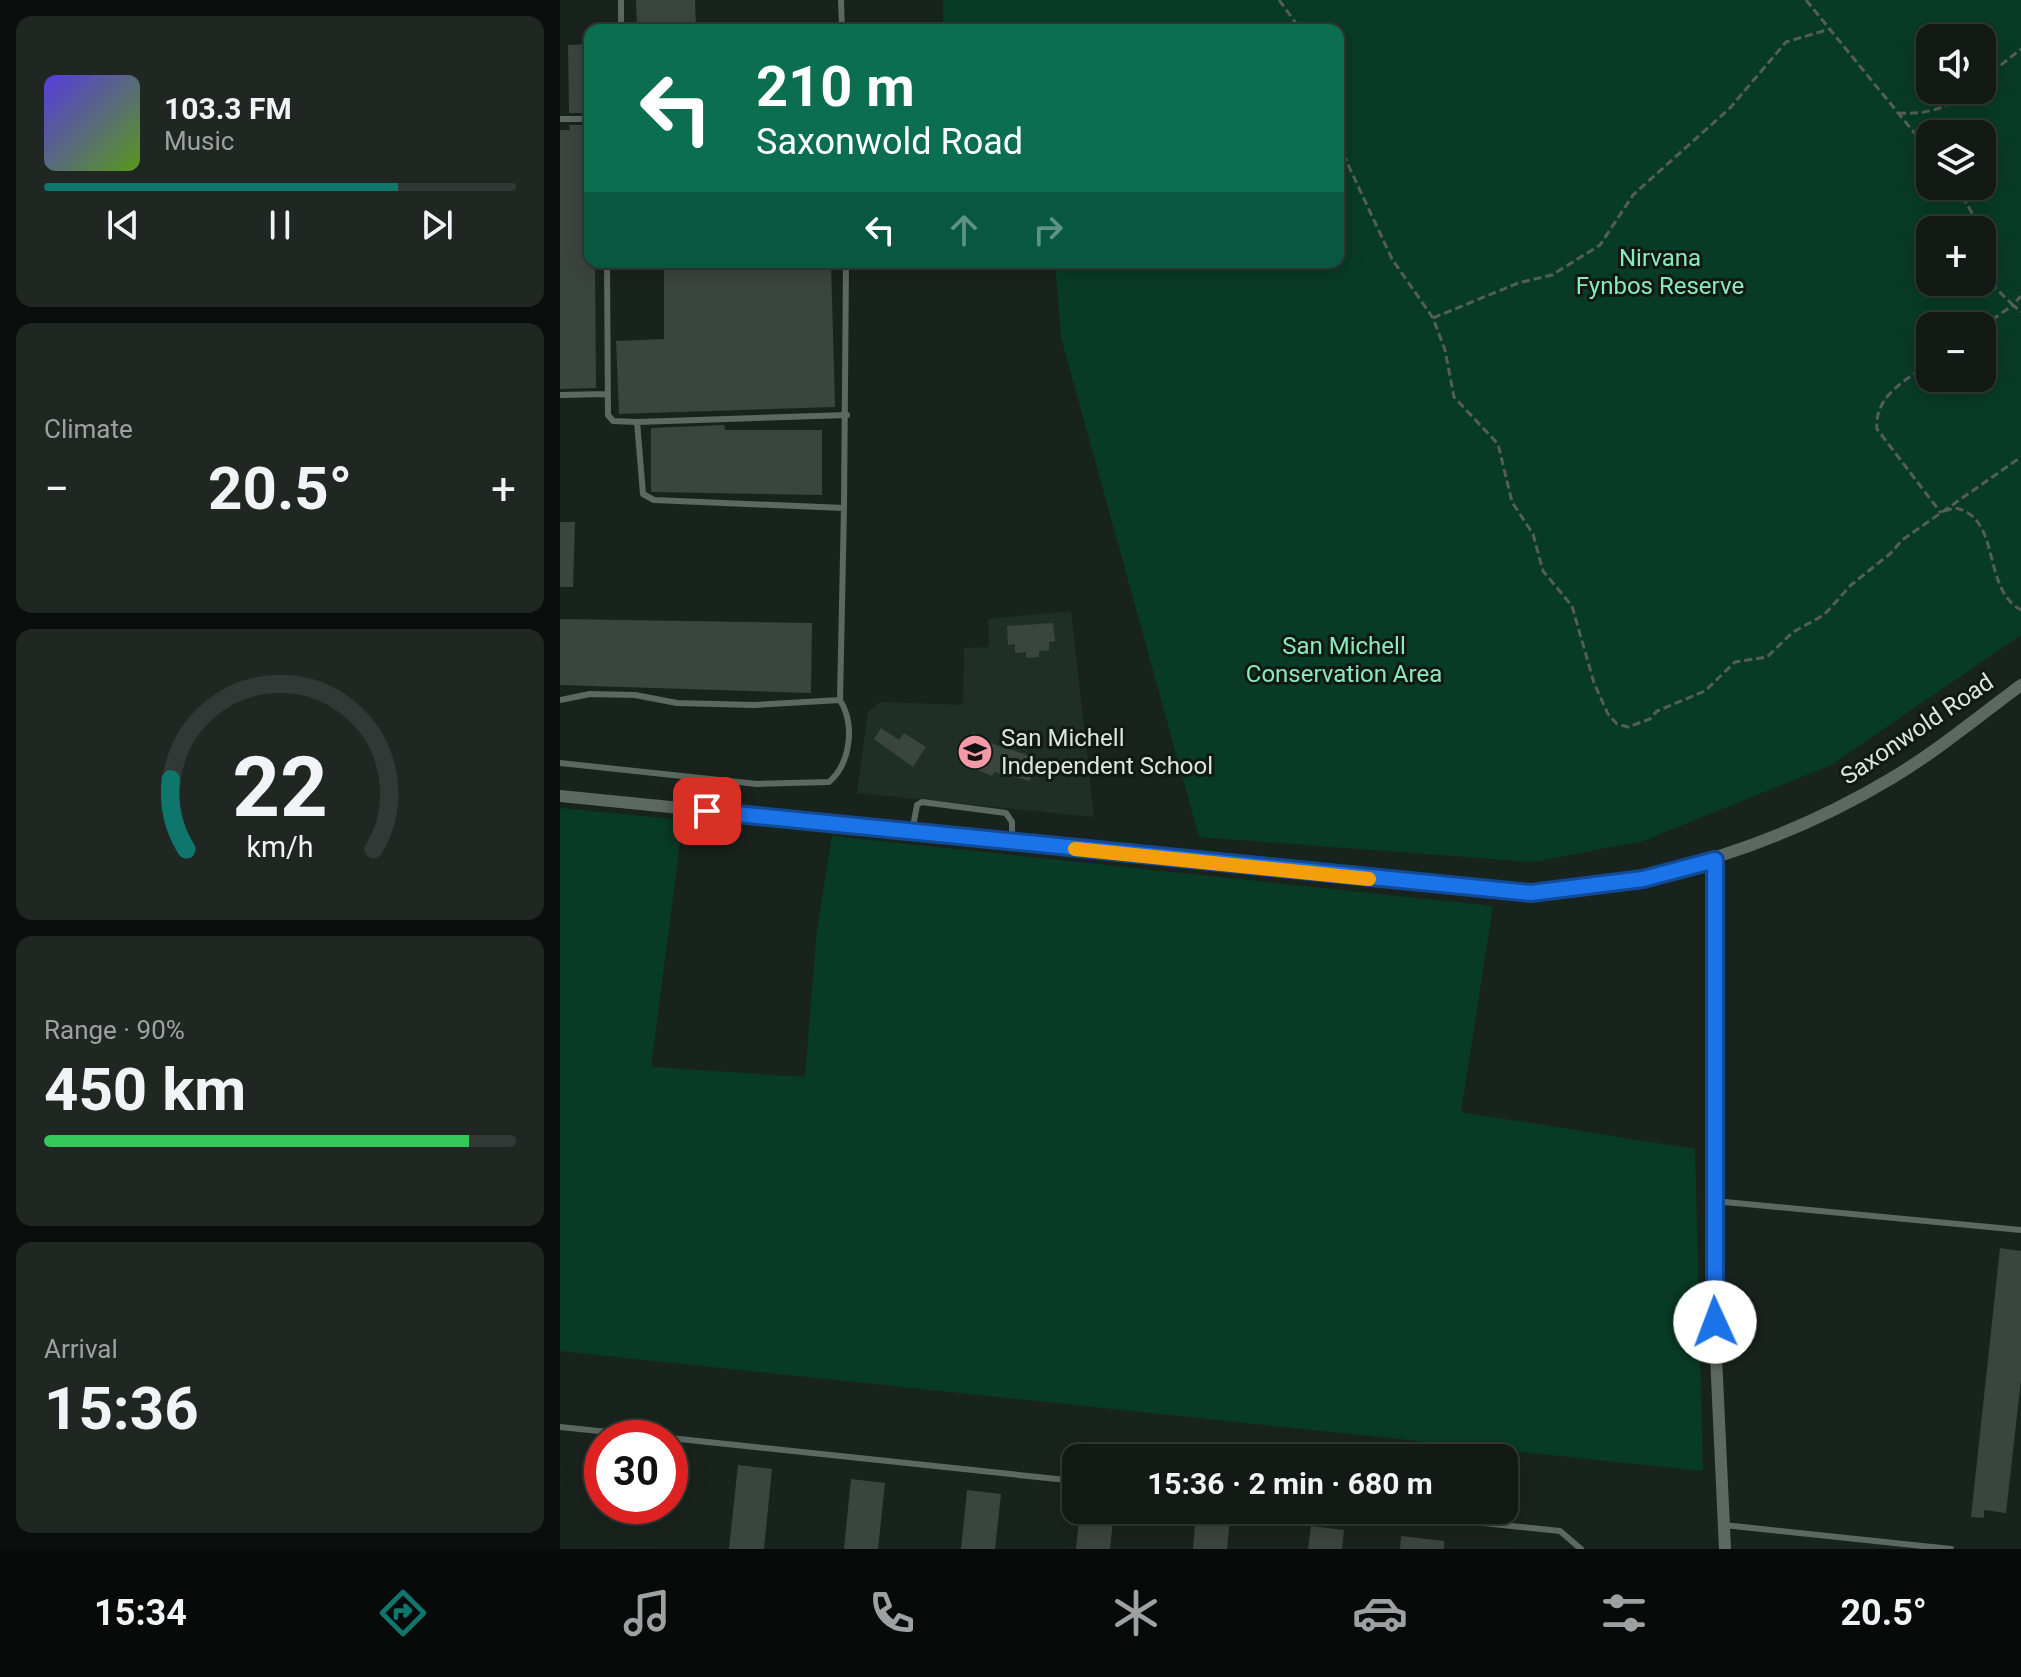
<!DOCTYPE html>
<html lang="en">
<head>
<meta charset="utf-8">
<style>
	:root { --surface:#131a16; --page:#202723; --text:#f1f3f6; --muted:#9da1a1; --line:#323835; --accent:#0f766e }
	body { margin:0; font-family:Roboto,sans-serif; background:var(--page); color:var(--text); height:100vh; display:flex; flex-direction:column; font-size:30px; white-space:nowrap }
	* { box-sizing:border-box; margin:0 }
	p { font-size:26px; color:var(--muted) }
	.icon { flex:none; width:44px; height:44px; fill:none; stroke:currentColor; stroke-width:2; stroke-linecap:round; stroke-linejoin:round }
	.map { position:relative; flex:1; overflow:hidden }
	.drawer { display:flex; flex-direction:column; gap:16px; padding:16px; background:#0a0e0c; width:560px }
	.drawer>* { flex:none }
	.banner { position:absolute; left:24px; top:24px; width:760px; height:244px; border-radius:16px; box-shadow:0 4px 20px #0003,0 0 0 2px var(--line); background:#0b6e4f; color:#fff; overflow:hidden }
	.fabs { position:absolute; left:1356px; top:24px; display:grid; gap:16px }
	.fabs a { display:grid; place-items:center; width:80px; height:80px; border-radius:16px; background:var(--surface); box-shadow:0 4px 20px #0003,0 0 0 2px var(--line); font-size:40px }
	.speed { position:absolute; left:24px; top:1420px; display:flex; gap:16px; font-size:40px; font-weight:700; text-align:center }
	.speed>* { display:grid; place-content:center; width:104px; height:104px; border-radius:50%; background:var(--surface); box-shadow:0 4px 20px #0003,0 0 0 2px var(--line); line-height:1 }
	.speed .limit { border:12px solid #d22; background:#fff; color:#111 }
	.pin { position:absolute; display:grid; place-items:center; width:68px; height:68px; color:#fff; margin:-34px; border-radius:16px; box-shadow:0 4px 12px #0006 }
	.me { position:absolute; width:88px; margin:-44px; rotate:358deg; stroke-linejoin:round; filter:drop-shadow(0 0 6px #0008) }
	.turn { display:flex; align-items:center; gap:28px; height:168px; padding:0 40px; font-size:36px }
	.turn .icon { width:104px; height:104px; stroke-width:2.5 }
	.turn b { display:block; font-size:56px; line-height:68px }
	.lanes { display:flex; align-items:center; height:76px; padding:0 40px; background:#0003; justify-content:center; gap:40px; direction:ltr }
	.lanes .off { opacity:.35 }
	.big { font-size:60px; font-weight:700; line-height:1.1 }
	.drawer .card { flex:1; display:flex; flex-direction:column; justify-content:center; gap:12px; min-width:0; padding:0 28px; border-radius:16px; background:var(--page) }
	.drawer .dial { align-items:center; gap:0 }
	.dial svg { height:208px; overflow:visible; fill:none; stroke:var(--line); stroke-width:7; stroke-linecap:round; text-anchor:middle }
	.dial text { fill:var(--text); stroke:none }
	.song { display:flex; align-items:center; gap:24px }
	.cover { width:96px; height:96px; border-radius:12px; background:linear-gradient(135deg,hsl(250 70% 55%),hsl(90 70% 35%)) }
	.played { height:8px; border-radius:4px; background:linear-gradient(90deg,var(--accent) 75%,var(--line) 75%) }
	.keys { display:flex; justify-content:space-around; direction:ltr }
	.heat { display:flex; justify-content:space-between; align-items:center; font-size:44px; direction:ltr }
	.charge { height:12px; border-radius:6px; background:linear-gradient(90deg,#34c759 90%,var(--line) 0) }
	.trip { position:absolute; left:502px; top:1444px; width:456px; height:80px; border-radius:16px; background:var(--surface); box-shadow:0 4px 20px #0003,0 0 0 2px var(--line); font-weight:700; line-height:80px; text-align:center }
	.dock { display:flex; height:128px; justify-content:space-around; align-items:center; background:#080a09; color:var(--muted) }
	.dock .icon { width:56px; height:56px }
	.dock .active { color:var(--accent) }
	.dock b { font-size:36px; color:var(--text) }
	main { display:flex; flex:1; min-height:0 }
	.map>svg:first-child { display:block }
</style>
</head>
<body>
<main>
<section class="drawer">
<div class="card">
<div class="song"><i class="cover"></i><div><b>103.3 FM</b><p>Music</p></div></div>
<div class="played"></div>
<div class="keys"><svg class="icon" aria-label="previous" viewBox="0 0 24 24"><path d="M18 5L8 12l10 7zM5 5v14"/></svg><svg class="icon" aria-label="pause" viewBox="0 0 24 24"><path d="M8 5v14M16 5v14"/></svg><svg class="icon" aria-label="next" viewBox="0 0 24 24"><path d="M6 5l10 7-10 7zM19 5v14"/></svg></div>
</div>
<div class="card"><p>Climate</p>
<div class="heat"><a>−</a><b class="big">20.5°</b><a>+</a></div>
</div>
<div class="card dial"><svg viewBox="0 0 100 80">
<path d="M14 69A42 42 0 1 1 86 69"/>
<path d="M14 69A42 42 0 0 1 8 42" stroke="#0f766e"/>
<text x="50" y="56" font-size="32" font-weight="700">22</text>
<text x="50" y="72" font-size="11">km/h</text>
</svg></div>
<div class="card"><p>Range · 90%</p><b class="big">450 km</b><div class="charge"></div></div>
<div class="card"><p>Arrival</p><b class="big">15:36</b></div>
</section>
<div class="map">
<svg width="1461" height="1549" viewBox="0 0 1461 1549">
	<rect width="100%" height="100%" fill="#19231e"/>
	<path fill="#1f2f27" d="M511,611L534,817L297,793L308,712L320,702L403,705L404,648L429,647L428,619Z"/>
	<path fill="#083b26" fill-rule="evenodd" d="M383,0H1461V635L1271,765L1083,841L973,862L639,837L501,337L495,262H778V30H383ZM1370,38H1422V90H1370ZM1370,134H1422V186H1370ZM1370,230H1422V282H1370ZM1370,326H1422V378H1370Z
		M0,808L123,820L91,1067L245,1077L257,930L272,836L933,906L901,1112L1135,1149L1143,1471L0,1351Z"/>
	<path fill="#3b453f" d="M76,0H135L136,30H77Z
		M30,44V113H9L8,45Z
		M9,125H30V262H35L36,388L0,389V130H10Z
		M104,262H271L275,407L59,414L56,341L104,339Z
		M164,425L165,430H262V495L91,492V428Z
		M0,522H15L13,587H0Z
		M0,619L252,623L251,693L0,685Z
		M493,623L495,641L489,642V650L479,651V657L466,658V652L455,653V644L448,645L447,626Z
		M321,728L339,740L344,733L366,747L353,767L314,739Z
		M413,732L430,743L471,756L470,760L475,761L470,781L435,772L432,776L415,769L419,759L402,748Z
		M1440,1248L1461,1251V1380L1446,1513L1424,1510V1518L1411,1517Z
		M178,1465L212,1469L204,1549H169Z
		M291,1479L325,1483L318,1549H284Z
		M407,1490L441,1494L435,1549H401Z
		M520,1510H554L550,1549H516Z
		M636,1514L670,1518L667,1549H633Z
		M751,1526L784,1530L782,1549H748Z
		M841,1536L884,1541V1549H840Z"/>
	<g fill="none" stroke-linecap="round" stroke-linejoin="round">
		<path stroke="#545e59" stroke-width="3" stroke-dasharray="8 4" stroke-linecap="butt" d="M719,0L741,30
			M1246,0L1370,152
			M1422,80L1461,49
			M1338,113C1368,115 1387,108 1410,90
			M778,143L832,259L873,318L885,350L894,397L938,444L952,502L973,534L983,571L1012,606L1034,683L1048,714L1057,724L1068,727L1090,719L1097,711L1145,691L1175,662L1207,657L1233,632L1264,615L1291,585L1331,553L1342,540L1461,457
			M1396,186L1418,223L1416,230
			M1422,275L1453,305L1461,296
			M873,318L958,283L992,275L1040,245L1073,195L1170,108L1226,42L1270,29
			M1422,327L1453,305L1461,312
			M1370,363C1346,380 1314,396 1317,429L1381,513
			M1384,511L1395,508C1442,517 1421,588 1461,610"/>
		<path stroke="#5d6862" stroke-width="6" d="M61,0V30
			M281,0L282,30
			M0,119H30
			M47,262L48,415L53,421L77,422L83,494L94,500L284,508L286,262
			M0,395L47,394
			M77,422L287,415
			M0,700L30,694L75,695L117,703L194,705L280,700L284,508
			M0,763L197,784L269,782C291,763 295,724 280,700
			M352,832L357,805L362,802L446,813L452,822V841
			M1154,1201L1461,1230
			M0,1427L106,1438
			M110,1438L516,1481
			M797,1510L1000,1531L1021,1549
			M1164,1525L1391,1549"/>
		<path stroke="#5d6862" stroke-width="12" d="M0,796L971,893C1101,882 1220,845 1332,778C1377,751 1419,716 1461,685
			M1155,860L1153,1292L1165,1549"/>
	</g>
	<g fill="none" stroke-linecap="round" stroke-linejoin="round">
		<defs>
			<path id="route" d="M147,811L971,893L1083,879L1155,860V1322"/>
		</defs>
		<use href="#route" stroke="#114b97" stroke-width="20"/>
		<use href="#route" stroke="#1a73e8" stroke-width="14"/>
		<path stroke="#f59e0b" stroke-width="14" d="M515,849L809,879"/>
	</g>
	<defs>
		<symbol id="school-disc" viewBox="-11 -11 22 22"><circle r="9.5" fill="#f49aa6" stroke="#101914"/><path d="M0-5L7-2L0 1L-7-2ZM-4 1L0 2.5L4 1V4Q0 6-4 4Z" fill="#111"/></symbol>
	</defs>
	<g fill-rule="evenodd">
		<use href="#school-disc" x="395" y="732" width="40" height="40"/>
	</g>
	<g text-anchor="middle" stroke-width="6" stroke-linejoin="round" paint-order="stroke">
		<g font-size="24" fill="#8be9ba" stroke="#101914">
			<text x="1100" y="266">Nirvana<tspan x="1100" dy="28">Fynbos Reserve</tspan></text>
			<text x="784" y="654">San Michell<tspan x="784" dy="28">Conservation Area</tspan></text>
		</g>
		<g font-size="24" fill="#dee5e1" stroke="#101914">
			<text transform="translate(1357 729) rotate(-34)" y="8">Saxonwold Road</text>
		</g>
		<g font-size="24" fill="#dee5e1" stroke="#101914" text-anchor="start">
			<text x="441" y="746">San Michell<tspan x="441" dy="28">Independent School</tspan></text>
		</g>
	</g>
</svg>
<div class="fabs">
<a><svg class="icon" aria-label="sound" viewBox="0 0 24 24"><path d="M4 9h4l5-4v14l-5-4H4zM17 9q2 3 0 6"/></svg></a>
<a><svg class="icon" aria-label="layers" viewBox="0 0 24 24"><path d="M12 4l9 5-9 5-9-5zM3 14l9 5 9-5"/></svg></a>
<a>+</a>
<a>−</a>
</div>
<div class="speed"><div class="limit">30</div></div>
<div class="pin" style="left:147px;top:811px;background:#d93025"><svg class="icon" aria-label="arrive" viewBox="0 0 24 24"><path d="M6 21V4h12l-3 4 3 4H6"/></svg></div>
<svg class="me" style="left:1155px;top:1322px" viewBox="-20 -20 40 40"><circle r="19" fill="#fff"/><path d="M0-13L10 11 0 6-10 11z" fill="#1a73e8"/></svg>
<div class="trip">15:36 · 2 min · 680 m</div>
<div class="banner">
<div class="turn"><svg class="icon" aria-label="left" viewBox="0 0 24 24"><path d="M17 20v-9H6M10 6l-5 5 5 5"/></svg><div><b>210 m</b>Saxonwold Road</div></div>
<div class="lanes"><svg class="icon" aria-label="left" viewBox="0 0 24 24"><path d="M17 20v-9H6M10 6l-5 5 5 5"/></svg><svg class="icon off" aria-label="ahead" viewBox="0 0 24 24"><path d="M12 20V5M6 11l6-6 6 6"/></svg><svg class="icon off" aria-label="right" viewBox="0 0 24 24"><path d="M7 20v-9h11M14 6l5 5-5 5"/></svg></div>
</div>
</div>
</main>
<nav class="dock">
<b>15:34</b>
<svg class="icon active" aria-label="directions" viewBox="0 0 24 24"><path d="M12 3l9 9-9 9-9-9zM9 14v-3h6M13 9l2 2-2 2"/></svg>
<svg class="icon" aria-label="music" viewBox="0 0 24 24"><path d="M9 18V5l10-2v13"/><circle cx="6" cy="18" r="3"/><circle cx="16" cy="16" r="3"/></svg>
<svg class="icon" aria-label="phone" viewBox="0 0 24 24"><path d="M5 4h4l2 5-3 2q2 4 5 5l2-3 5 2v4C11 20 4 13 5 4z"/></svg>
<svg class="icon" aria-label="climate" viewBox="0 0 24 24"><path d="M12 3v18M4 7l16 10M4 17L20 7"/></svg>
<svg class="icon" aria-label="car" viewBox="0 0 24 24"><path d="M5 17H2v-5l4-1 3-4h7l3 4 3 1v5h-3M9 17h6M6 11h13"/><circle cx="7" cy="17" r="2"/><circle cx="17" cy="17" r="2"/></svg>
<svg class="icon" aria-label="filters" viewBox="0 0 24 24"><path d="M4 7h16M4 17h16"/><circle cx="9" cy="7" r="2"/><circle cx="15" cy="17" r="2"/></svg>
<b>20.5°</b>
</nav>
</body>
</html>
